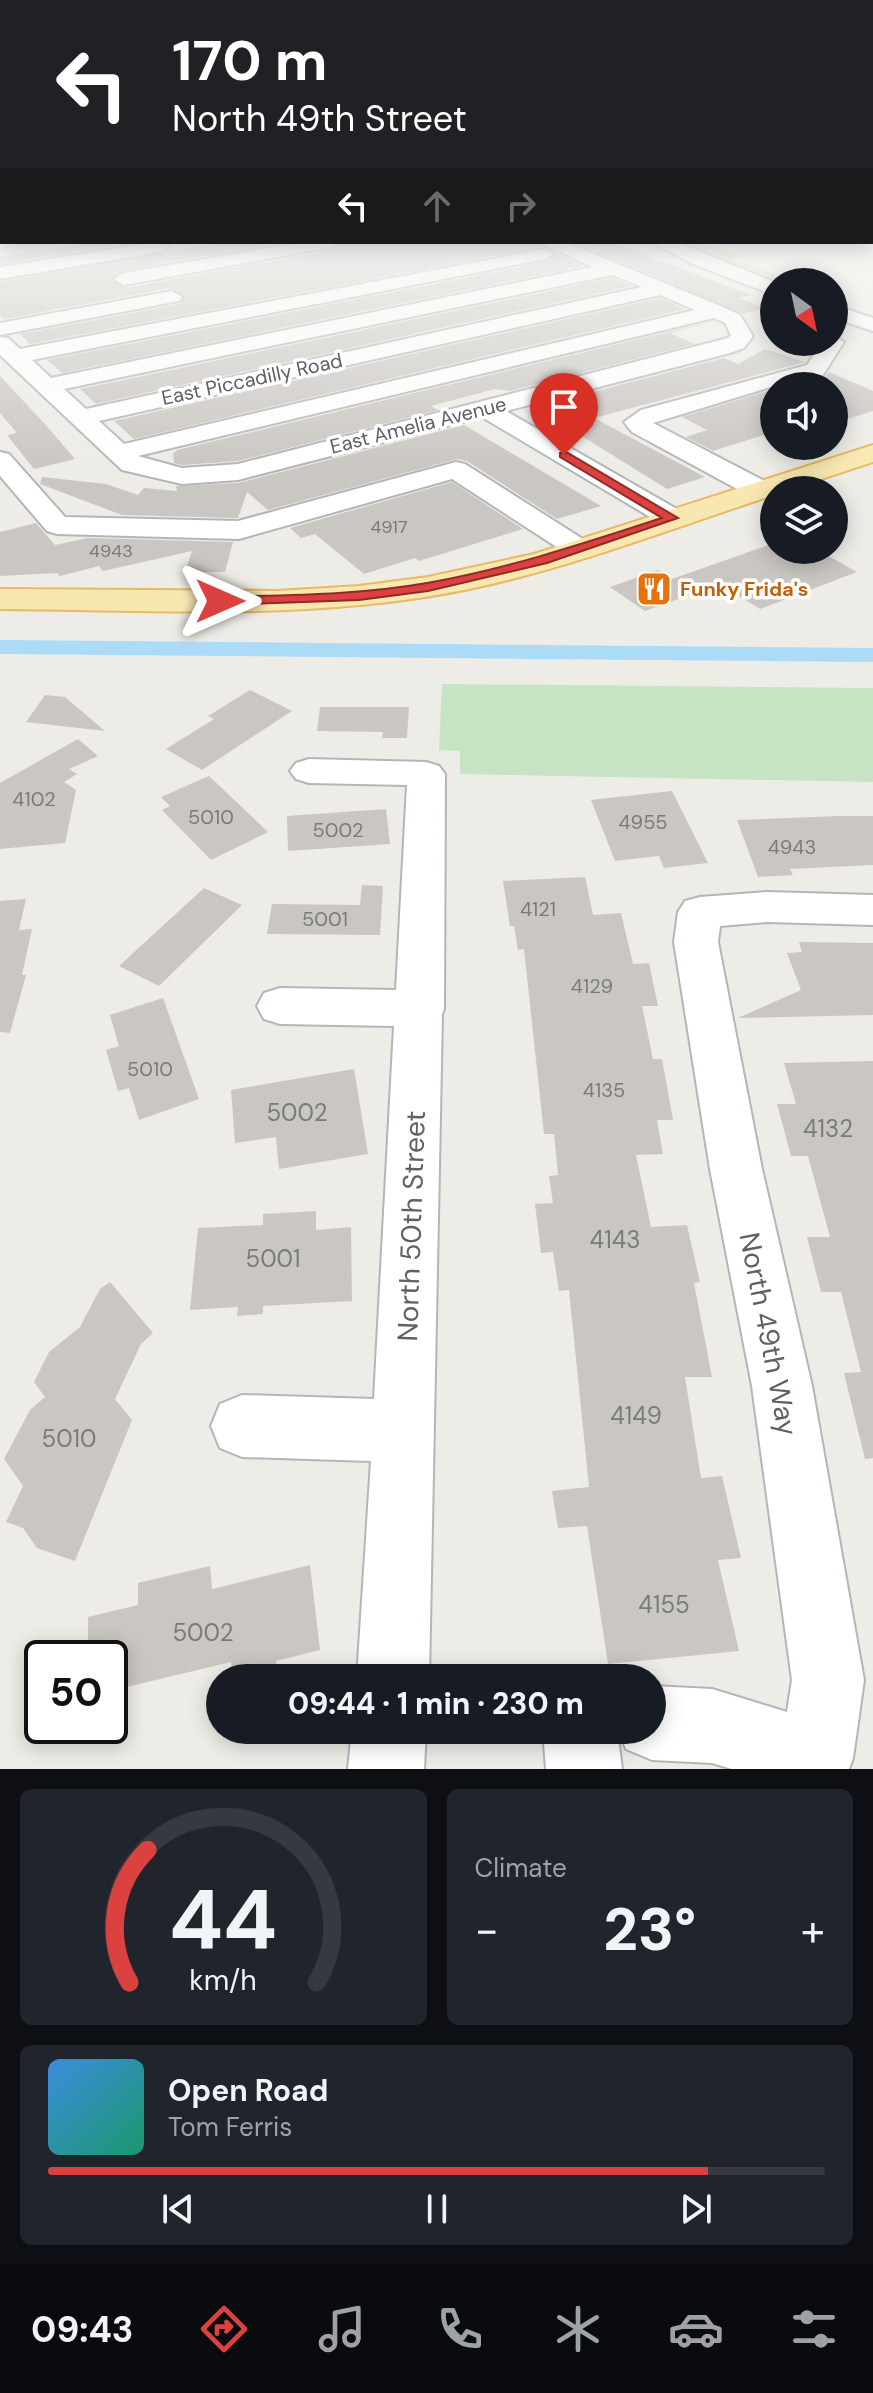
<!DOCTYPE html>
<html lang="en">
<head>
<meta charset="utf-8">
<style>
	:root { --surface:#171b24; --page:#20242c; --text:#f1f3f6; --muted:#9ea1a6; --line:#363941; --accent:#db423f }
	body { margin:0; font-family:"DM Sans",sans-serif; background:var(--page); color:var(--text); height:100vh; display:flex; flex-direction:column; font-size:30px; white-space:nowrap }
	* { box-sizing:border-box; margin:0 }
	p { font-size:26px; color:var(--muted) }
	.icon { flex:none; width:44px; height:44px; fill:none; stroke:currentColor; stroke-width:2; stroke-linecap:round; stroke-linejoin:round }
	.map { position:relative; height:1769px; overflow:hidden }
	.side { display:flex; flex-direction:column; gap:20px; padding:20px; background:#0d0f14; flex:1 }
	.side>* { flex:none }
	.hud { position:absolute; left:0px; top:0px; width:874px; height:244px; box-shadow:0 4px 20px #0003; background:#202124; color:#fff; overflow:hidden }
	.needle { width:52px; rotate:147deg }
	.buttons { position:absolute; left:760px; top:268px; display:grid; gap:16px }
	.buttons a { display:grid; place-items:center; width:88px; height:88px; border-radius:50%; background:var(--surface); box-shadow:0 4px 20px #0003; font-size:40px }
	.speed { position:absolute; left:24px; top:1640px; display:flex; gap:16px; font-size:40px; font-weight:700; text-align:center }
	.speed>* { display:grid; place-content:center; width:104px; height:104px; border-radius:50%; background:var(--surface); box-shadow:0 4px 20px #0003; line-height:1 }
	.speed .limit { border:4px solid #111; border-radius:12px; background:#fff; color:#111 }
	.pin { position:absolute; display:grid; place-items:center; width:68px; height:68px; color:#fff; margin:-82px -34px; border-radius:50% 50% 50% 0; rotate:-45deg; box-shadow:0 0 8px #0007 }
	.pin .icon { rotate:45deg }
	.me { position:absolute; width:88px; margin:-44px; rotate:90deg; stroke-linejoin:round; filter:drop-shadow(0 0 6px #0008) }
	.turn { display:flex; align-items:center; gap:28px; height:168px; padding:0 40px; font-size:36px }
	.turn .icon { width:104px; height:104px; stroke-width:2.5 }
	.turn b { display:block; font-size:56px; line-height:68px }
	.lanes { display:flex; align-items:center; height:76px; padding:0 40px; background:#0003; justify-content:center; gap:40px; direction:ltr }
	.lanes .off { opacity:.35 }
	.big { font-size:60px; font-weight:800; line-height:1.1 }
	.side .tile { flex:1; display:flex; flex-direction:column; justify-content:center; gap:12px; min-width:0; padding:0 28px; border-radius:12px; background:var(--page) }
	.side .dial { align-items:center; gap:0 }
	.dial svg { height:208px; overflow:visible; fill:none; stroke:var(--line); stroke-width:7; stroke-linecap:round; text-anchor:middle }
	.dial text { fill:var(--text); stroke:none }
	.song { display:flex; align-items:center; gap:24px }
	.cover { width:96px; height:96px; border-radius:12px; background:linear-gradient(135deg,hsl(210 70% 55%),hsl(160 70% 35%)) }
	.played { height:8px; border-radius:4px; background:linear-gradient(90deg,var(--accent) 85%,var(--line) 85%) }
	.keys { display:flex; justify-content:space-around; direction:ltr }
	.heat { display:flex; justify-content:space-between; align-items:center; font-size:44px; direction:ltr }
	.side .tiles { flex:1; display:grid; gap:20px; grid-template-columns:1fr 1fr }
	.tile:last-child { grid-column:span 2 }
	.trip { position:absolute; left:206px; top:1664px; width:460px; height:80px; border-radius:40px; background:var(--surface); box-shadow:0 4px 20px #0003; font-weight:800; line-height:80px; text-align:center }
	.tabs { display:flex; height:128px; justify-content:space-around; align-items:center; background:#090b0e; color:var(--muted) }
	.tabs .icon { width:56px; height:56px }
	.tabs .active { color:var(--accent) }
	.tabs b { font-size:36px; color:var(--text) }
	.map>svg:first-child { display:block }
</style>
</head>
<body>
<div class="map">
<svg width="873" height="1769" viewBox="0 0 873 1769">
	<rect width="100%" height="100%" fill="#eeece6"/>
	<path fill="#c6e4c4" d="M665,242H702L741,256L733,259L795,282H774Z
		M442,684L873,688V782L460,774V751L439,750Z"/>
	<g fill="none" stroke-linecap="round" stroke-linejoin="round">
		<path fill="#acdbf8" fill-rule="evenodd" d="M0,640L873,648V662L0,654Z"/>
	</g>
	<path fill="#cac7c2" d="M131,242L132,243L0,264V257L86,243Z
		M223,242H285L123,270L111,280L125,288L333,250L344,242H536L542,247L30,344L20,334L180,304L185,296L171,288L4,319L0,316V282Z
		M572,242H611L751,295L739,298L766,308L743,314Z
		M557,254L583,266L62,373L47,360L546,262Z
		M612,278L632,286L96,404L80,389Z
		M660,298L685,309L134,439L114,421Z
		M714,321L670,333L694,344L510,391L495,389L431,406L438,410L238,461L182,465L174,463L173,454L177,450Z
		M765,349L805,362L594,418L705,477L667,489L535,407L724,358L738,364Z
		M829,372L873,391V411L834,423V386H788L824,378Z
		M0,376L45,424L75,459L34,469L7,435L17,433L0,413Z
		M774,389V432L713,451L686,437L707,430L682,417Z
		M464,425L601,506L557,519L467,461L457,459L268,510L247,492L238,518L122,515L40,484L42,477L106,484L138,495L144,488L177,491L176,486L238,483Z
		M452,482L523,529L419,561L415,558L364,574L315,534L301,538L290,528Z
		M36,523L55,545L88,538L233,542L225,572H185L192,551L103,571L99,566L60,576L57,573L0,576V532Z
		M774,543V550H818L857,572L760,609L720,584L645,611L610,587L658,570L672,579Z
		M250,690L292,711L202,770L166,749L214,719L208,716Z
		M45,695L65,697L105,731L26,722Z
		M320,707H409L407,738H382L383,732L317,731Z
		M78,739L98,756L69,769L77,774L64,782L76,790L65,843L0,849V783Z
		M209,776L268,832L211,860L162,810L170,806L161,797Z
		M672,791L708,863L664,868L659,856L615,861L591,800Z
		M386,809L390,844L288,851L287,816Z
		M838,816H873V865L790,869L793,875L758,877L737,820Z
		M585,877L593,915L621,913L633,964L649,963L658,1006H642L653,1059H662L673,1120H657L663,1154L636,1155L651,1227L687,1225L700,1282L694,1283L712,1377H685L701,1478L722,1476L741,1558L718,1560L739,1651L608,1664L587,1526L558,1528L552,1491L589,1487L569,1290L559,1291L553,1252L541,1253L535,1204L553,1203L549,1176L558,1175L554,1134H544L524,949L518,950L514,926H510L503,881Z
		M362,885L383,886L380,935L267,934L272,904L360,905Z
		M204,888L242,905L159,986L119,966Z
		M26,899L19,930L32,929L22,975H26L10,1033L0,1032V901Z
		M799,942L873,943V1015L738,1018L801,990L787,953L802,952Z
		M163,998L199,1099L139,1120L129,1088L118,1091L106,1050L119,1046L110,1015Z
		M873,1061V1458L865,1459L844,1373L861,1372L841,1292H821L807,1237H830L808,1156H791L777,1104H796L784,1063Z
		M354,1069L368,1154L279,1169L276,1137L235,1143L231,1090Z
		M316,1211V1230L351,1227L352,1301L263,1306V1314L237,1316L238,1307L190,1310L198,1228L263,1225V1214Z
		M110,1282L153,1333L141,1344L115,1399L132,1420L75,1561L37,1548L23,1528L6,1522L23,1486L4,1459L30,1410L45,1397L34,1382L49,1352L80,1327L100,1289Z
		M310,1565L320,1650L276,1661L278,1678H233L231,1662L110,1691V1658H88V1617L138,1605V1583L210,1566L212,1589Z"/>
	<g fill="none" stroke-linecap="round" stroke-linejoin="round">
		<defs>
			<path id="minor" d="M0,220H2V232H0Z
				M157,242L166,243L169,247L160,252L0,279V267Z
				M302,242H341L332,247L124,285L114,279L124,273Z
				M539,242H564L723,307L740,315L753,336L744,348L730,353L506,411L682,512L686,518L682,524L672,526L662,524L482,417L238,480L182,484L122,470L0,355V337L8,338L20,349L545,249L554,254L545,259L32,360L51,378L593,267ZM612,275L642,287L86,409L64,389ZM660,295L695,310L124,444L99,421ZM714,318L725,323L731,335L728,338L238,464L182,468L138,456Z
				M653,242H676L774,282V295L690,263Z
				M172,291L182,297L179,301L0,335V323Z
				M834,305L873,318V331L834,318Z
				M834,336L844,342L823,375L774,386L653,423L770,484L774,490L770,496H750L632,432L624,422L641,410L807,365L822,342H834Z
				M0,452L9,454L65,517L238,521L456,462L465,464L589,543L594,549L589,555L579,558L569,555L452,479L239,539L57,534L47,531L0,476Z
				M309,759L426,762L439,766L445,774L444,1009L442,1014L429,1678H357L371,1461L242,1457L220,1448L211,1426L220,1404L242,1395L374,1399L394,1026L280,1024L264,1019L257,1006L264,993L280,988L396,990L407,785L309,783L296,779L290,771L296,763Z
				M767,892L873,895V925L767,922L720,926L718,942L762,1169L812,1386L864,1680L853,1758L849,1769H732L712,1763L652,1760L626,1749L618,1730H652V1686L712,1689L787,1712L792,1680L752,1386L710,1169L674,942L678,912L685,901L700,897Z
				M352,1730H426L424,1769H348Z
				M543,1730H617L622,1769H546Z"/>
			<path id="major" d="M873,445V462L788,490H774V495C660,532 544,579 425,597C284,619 141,610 0,609V589L277,591L359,586L428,577L534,554Z"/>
		</defs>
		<use href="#minor" stroke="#b3b6b9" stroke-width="4"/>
		<use href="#major" stroke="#e6ba67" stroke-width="4"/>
		<use href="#minor" fill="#fff" fill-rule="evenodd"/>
		<use href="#major" fill="#f8e8b0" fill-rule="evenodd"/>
	</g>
	<linearGradient id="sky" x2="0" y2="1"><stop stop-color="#90c4ee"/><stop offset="0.47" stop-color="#f7f6f4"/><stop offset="1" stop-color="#f7f6f4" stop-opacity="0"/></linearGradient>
	<rect width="873" height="467" fill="url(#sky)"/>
	<path fill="#db423f" stroke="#8e2b29" stroke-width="2" d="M560,453H568L678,518L547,563L428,591L359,600L220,605L213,601L220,597C289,595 359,595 427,583C507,569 585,543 662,518L560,457Z"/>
	<defs>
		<symbol id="restaurant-square" viewBox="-11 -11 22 22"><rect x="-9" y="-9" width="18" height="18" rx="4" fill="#e8710a" stroke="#fff"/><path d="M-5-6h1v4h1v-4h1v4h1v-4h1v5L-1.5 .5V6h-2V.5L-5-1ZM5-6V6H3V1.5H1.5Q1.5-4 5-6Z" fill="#fff"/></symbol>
	</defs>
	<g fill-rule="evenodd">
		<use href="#restaurant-square" x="634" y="569" width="40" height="40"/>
	</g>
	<g text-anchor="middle" stroke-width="7" stroke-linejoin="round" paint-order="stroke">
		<g font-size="18" fill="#787a7c">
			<text x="389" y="533">4917</text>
			<text x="111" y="557">4943</text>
		</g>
		<g font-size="20" fill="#5d6165" stroke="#fff">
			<text transform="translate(252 379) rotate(-12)" y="7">East Piccadilly Road</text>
			<text transform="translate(418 425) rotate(-14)" y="7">East Amelia Avenue</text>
		</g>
		<g font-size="20" font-weight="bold" fill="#c56008" stroke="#fff" text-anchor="start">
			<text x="680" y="596">Funky Frida's</text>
		</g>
		<g font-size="20" fill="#787a7c">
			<text x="34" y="806">4102</text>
			<text x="211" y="824">5010</text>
			<text x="643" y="829">4955</text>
			<text x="338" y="837">5002</text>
			<text x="792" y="854">4943</text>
			<text x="538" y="916">4121</text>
			<text x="325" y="926">5001</text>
			<text x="592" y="993">4129</text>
			<text x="150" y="1076">5010</text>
			<text x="604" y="1097">4135</text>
		</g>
		<g font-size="24" fill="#787a7c">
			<text x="297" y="1121">5002</text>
			<text x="828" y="1137">4132</text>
			<text x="615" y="1248">4143</text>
			<text x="273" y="1267">5001</text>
			<text x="636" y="1424">4149</text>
			<text x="69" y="1447">5010</text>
			<text x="664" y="1613">4155</text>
			<text x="203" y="1641">5002</text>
		</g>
		<g font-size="28" fill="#5d6165" stroke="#fff">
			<text transform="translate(411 1226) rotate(-88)" y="10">North 50th Street</text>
			<text transform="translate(769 1334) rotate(79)" y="10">North 49th Way</text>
		</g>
	</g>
</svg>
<div class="buttons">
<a><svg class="needle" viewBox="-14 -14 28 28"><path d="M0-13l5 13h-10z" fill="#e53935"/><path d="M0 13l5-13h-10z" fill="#9ea1a6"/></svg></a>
<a><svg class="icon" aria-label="sound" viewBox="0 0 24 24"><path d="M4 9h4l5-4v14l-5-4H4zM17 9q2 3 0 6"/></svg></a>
<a><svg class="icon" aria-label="layers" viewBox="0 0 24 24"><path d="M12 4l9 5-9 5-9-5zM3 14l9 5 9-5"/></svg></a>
</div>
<div class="speed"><div class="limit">50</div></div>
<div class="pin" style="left:564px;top:455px;background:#d93025"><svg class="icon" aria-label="arrive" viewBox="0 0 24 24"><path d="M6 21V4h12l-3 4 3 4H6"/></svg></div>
<svg class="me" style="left:220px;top:601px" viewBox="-20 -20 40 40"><path d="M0-17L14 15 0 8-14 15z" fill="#db423f" stroke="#fff" stroke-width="4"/></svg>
<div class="trip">09:44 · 1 min · 230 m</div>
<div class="hud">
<div class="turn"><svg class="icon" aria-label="left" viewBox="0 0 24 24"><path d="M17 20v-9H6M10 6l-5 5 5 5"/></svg><div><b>170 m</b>North 49th Street</div></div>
<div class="lanes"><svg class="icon" aria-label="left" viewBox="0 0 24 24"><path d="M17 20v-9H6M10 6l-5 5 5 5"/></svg><svg class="icon off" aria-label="ahead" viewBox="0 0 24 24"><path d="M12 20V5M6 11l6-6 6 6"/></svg><svg class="icon off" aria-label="right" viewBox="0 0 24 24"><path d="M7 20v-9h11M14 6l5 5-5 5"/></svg></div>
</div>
</div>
<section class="side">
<div class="tiles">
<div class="tile dial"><svg viewBox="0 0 100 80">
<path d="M14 69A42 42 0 1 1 86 69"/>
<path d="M14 69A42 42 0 0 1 21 18" stroke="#db423f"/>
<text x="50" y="56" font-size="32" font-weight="700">44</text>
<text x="50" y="72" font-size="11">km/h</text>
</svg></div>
<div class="tile"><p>Climate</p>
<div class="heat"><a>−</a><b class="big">23°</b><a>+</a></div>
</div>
<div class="tile">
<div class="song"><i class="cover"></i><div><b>Open Road</b><p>Tom Ferris</p></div></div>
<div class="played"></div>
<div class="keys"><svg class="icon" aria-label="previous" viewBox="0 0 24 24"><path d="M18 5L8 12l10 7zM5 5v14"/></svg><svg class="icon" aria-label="pause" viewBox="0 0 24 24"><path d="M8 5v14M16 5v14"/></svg><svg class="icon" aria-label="next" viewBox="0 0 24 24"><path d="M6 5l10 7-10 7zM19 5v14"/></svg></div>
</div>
</div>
</section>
<nav class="tabs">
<b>09:43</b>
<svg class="icon active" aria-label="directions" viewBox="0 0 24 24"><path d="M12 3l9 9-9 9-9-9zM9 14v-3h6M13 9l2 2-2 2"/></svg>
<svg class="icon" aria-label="music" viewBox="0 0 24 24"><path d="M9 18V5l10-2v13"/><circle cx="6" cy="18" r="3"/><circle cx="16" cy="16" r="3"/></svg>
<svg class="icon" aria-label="phone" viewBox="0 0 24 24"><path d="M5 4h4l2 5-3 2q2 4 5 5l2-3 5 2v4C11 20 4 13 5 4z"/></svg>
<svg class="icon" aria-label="climate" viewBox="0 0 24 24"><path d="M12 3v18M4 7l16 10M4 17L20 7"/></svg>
<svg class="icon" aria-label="car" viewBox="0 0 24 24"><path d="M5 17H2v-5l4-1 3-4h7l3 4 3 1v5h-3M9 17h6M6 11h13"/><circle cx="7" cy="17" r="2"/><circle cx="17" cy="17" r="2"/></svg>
<svg class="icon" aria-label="filters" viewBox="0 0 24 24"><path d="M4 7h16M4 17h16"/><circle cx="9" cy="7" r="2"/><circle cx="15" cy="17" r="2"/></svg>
</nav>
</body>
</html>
